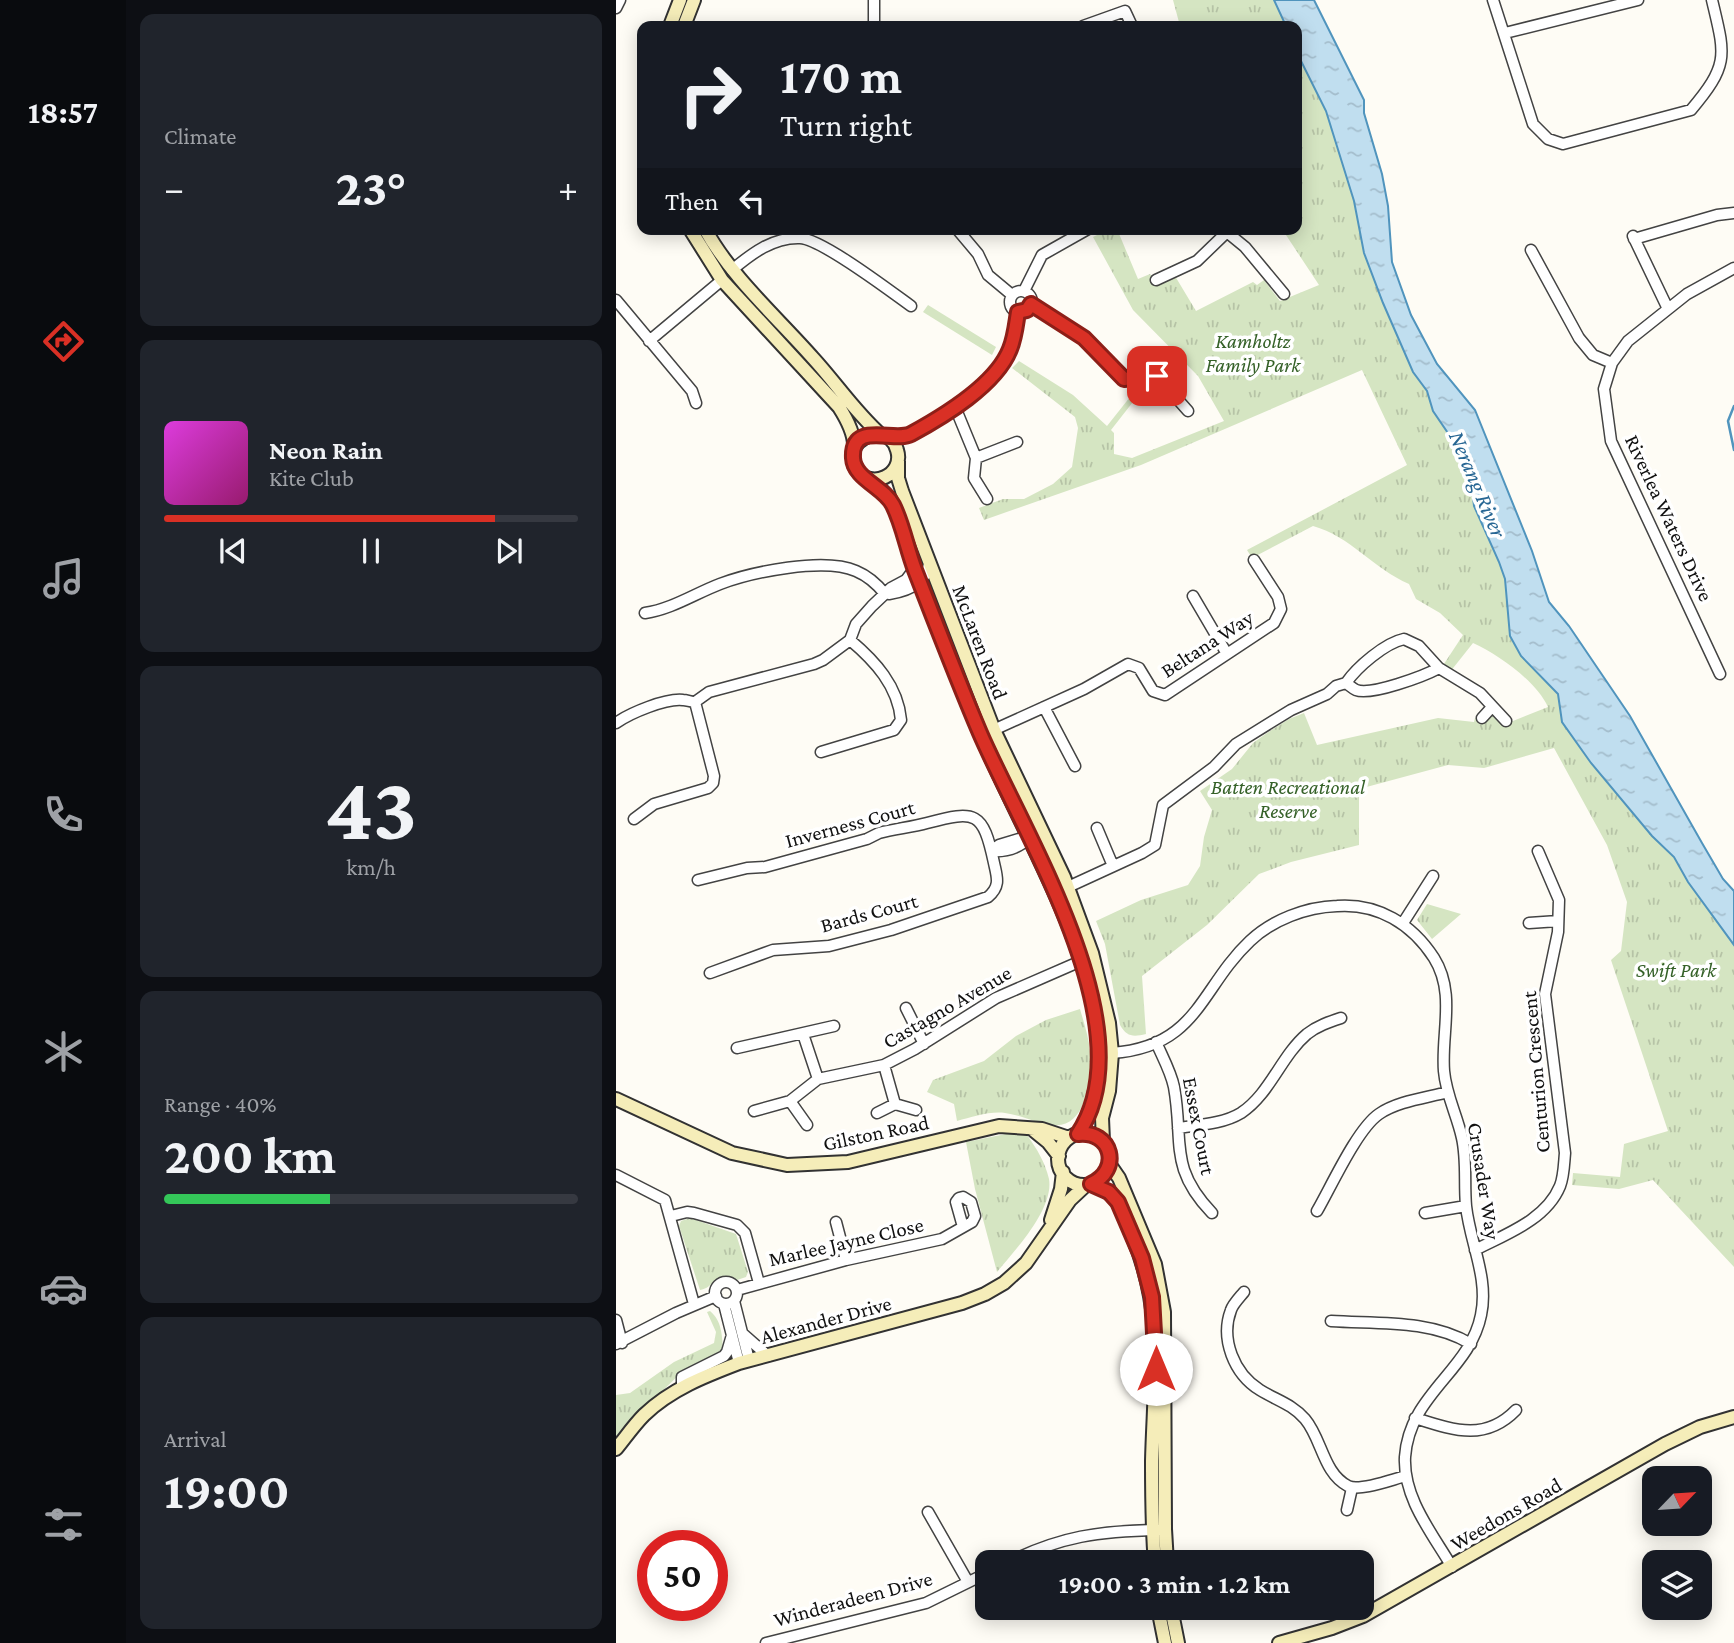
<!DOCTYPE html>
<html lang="en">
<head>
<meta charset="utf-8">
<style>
	:root { --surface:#171b24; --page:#20242c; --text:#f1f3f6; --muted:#9ea1a6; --line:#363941; --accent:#d93025 }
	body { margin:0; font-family:"Crimson Pro",serif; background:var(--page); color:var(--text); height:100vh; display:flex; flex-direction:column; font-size:26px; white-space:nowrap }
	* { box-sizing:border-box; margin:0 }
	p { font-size:23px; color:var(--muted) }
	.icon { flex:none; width:38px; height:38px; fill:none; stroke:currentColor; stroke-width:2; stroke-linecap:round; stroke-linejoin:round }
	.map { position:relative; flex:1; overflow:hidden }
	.panel { display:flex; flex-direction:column; gap:14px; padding:14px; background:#0d0f14; width:490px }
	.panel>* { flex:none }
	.hud { position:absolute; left:21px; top:21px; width:665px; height:214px; border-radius:14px; box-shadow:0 4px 18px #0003; background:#171b24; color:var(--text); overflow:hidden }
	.needle { width:46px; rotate:65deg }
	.controls { position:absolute; left:1026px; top:1466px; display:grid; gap:14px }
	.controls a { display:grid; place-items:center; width:70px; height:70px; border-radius:14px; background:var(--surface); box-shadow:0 4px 18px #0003; font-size:35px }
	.speed { position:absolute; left:21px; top:1530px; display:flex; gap:14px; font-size:35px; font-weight:700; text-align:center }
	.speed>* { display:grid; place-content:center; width:91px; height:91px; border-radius:50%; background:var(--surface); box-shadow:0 4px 18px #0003; line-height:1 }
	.speed .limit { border:10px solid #d22; background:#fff; color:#111 }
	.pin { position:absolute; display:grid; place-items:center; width:60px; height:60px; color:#fff; margin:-30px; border-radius:14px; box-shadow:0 4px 10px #0006 }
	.me { position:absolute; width:77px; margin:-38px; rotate:0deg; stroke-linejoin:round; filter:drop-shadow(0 0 5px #0008) }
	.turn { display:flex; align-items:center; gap:24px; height:147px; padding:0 28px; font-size:32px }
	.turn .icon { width:91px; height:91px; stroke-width:2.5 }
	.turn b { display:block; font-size:49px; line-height:60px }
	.then { display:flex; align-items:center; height:66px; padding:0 28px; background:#0003; gap:14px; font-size:26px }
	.big { font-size:52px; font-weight:700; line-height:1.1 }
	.panel .tile { flex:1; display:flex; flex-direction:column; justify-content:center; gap:10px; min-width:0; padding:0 24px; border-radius:14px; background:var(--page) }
	.panel .dial { align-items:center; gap:0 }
	.dial b { font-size:91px; line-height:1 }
	.song { display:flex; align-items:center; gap:21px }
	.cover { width:84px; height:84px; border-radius:10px; background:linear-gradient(135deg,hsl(300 70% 55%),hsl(320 70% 35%)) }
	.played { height:7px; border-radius:4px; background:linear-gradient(90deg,var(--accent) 80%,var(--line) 80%) }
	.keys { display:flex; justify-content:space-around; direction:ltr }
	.heat { display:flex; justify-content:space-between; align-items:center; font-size:38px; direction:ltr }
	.charge { height:10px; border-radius:5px; background:linear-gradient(90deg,#34c759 40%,var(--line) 0) }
	.trip { position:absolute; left:359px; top:1550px; width:399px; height:70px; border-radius:14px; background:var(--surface); box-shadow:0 4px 18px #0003; font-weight:700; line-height:70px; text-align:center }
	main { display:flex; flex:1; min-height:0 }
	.tabs { display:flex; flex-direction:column; width:126px; justify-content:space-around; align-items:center; background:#090b0e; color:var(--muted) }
	.tabs .icon { width:49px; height:49px }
	.tabs .active { color:var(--accent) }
	.tabs b { font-size:32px; color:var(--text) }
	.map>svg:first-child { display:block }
</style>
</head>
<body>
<main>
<nav class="tabs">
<b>18:57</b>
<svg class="icon active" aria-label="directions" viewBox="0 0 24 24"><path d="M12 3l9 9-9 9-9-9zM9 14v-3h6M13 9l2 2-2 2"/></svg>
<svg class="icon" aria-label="music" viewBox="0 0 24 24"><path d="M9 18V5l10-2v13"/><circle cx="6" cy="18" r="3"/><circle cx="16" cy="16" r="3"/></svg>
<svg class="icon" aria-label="phone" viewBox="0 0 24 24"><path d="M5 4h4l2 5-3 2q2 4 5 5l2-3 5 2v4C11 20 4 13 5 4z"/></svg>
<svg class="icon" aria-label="climate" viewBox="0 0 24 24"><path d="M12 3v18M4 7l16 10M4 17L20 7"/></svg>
<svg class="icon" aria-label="car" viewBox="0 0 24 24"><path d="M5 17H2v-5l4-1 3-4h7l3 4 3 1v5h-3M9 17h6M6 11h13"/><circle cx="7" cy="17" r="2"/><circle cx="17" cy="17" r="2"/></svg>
<svg class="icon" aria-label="filters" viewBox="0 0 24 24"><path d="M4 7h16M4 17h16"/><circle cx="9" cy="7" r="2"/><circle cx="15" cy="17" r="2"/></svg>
</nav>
<section class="panel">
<div class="tile"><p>Climate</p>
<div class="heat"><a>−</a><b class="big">23°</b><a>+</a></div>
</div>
<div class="tile">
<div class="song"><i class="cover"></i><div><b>Neon Rain</b><p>Kite Club</p></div></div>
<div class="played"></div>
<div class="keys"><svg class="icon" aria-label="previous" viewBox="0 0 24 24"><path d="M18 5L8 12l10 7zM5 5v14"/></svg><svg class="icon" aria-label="pause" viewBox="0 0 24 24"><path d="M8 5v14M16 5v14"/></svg><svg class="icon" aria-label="next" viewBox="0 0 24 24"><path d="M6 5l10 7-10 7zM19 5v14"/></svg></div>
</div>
<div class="tile dial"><b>43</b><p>km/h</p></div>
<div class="tile"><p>Range · 40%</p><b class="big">200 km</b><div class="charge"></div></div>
<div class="tile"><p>Arrival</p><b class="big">19:00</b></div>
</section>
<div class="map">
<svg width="1118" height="1643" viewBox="0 0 1118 1643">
	<defs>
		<pattern id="park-tufts" width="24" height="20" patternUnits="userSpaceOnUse" patternTransform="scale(1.75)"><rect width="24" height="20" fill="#d5e5c2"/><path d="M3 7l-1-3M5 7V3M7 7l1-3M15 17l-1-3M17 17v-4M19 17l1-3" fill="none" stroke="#b6c3a6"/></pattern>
		<pattern id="water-ripples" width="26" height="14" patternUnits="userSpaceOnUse" patternTransform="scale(1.75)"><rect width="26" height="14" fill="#c0deef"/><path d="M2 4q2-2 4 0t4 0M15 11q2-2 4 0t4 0" fill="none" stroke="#a4bdcc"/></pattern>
	</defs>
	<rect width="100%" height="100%" fill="#fefcf5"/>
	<path fill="#d5e5c2" d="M312,305L380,347L376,355L307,312Z"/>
	<path fill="url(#park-tufts)" d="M557,0H658L670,26H564Z
		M681,53L710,111L738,201L748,253L767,303L797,372L811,391L817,411L836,439L855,479L858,506L883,562L889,579L894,636L905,656L942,694L946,722L975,763L1036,836L1058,857L1072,882L1118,945V1267L1037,1180L1003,1189L956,1185L957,1173L1004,1177L1008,1144L1052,1131L995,960L1005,951L1011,902L991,845L938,748L868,768L832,765L743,789V845L675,862L643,874L591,925L526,976L530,1034C517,1037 511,1037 504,1025L489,944L480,921L525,900L572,885L584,866L588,837L596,810L584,791L616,769L637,743L651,733L673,719L688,713L701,745L822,718L858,722L859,718L866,722L872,716H877L887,725L932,707C920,681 883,655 857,643L834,672L826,667L847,635L824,613L800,599L793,584C758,569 734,536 697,526L636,558L631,550L791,465L746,370L525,465L368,520L363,508L387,499H408L437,484L456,467L462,428L459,417L396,368L403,361L457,395L491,426L514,397L512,388L523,380L531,384L495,430L498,433V454L516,458L608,421L582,376L517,310L477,237L493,229H501L522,279L534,274L541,284L559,276L580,311L637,282L641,285L648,280L664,301L703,285L666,229H681Z
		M811,904L845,914L816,939L801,920Z
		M464,1009C468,1023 473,1038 474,1052C476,1076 471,1129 437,1125C421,1124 405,1115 389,1113C374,1111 356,1117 341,1121L338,1104L311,1092L317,1080L368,1061L400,1036L430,1020Z
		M395,1133L411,1135C421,1149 429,1162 433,1179C438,1209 399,1250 381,1272L359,1189L350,1142Z
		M74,1218L120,1234L132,1272L130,1277L121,1280C99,1267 101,1287 84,1290L63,1226L65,1221Z
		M94,1311C106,1321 106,1335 107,1350L102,1355L68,1370L0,1436V1395L14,1393L58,1362L98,1343L100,1332L91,1312Z"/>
	<path fill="url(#water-ripples)" stroke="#5094bd" stroke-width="2" d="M658,0H698L748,100V113L766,174L772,206L776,262L795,315L821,364L859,410L916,551L933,602L953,626L1014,716L1086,843L1107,879L1118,891V945L1072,882L1058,857L1036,836L975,763L946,722L942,694L905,656L894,636L889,579L883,562L858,506L855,479L836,439L817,411L811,391L797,372L767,303L748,253L738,201L710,111L681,53V26H670Z"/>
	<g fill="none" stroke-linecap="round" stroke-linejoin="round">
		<path stroke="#5094bd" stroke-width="2.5" d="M1118,406L1112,421L1118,450"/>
		<defs>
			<path id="street" d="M258,0V26
				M877,0L917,124L932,139L947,144L1075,110C1114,64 1109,55 1096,0
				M0,8L4,0
				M467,26L509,11L516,26
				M889,33L1022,0
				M341,229L362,254L372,275L396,295
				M607,229L629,247L668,294
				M1017,236L1052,309
				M1018,239L1101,215L1118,213
				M915,250L963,338L977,355L996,363
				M116,270C135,254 157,237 184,238C206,239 274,291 295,306
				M540,280L581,261L610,233
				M408,291L426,255L472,229
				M394 302a11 11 0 1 1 22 0a11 11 0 1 1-22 0Z
				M0,300L76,391L80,403
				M415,304L468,338L508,379L541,376L572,411
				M33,341L106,280
				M339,407L360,458L401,442
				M270,436H292L339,407L363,388L382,368L394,349L402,312
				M360,458L358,478L371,499
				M273,594C292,591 310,584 313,564
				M577,596L611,654
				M29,613C56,609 78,594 104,584C136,572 208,557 240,571C252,576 261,584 269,594
				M788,639L803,646L823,668C808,676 755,696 740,690C736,688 733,685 730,683C741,667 769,643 788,639Z
				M823,668L864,693L890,721
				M1104,674L995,441L988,389L996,363L1012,341L1071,294L1118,268
				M428,707L459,766
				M866,718L876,707
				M0,723C14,713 50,698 67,700C71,700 75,702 79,702L93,692L198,664L207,660L234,640L240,624L256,606L275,588L290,580L299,568
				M373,732L468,689L512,664L523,668L537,691L549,695L658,623L665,609L662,597L638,560
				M205,752L278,730L285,720C282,686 259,661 234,640
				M18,819L38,804L92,788L97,783L98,776L79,702
				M481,828L497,866
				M376,851L383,845L426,832
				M376,851C391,852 403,848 413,838
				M82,880L131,868L149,867L251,839L263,833C279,829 296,827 311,823C360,810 367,811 378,863C381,877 385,886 372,897L275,930L213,946L157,950L94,973
				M452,887L526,853L539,845L547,805L598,767L620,744L675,710L711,694L720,686L730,683
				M787,923L817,876
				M913,923L942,921
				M290,1008L308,1044
				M187,1034L202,1079
				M540,1042C546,1056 555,1072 558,1087C568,1142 552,1167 596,1213
				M121,1048L218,1026
				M496,1053C582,1047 584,988 634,941C656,920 690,907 721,906C762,903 796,924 818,958C840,993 825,1033 828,1071C830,1095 841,1115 846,1138C851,1160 848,1183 850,1206C854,1243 873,1278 865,1315C854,1371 793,1394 789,1457C787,1498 816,1533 836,1567
				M268,1065L279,1104
				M174,1101L191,1125
				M138,1111L174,1101L202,1079L268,1065L299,1049L380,998L465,961
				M261,1113L279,1104L300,1110
				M562,1128C582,1125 607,1124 625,1113C654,1094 665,1056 691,1034C701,1026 713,1022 725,1018
				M0,1175L49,1200L78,1304
				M701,1211C715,1187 741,1129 763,1114C782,1101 810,1098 832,1092
				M809,1213L850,1206
				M55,1216L71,1212L78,1213L121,1225L129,1233L143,1283
				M220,1222L230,1260
				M859,1250C890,1234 930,1220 944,1186C948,1176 948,1163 949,1153L929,994L942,932L943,900L922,851
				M99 1293a11 11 0 1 1 22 0a11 11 0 1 1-22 0Z
				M121,1290L230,1260L326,1239L356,1222L359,1216L355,1202L347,1197L343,1198L340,1202L347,1227
				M628,1292C624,1297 617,1304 615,1310C604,1339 618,1374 644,1390C660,1400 676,1404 689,1419C706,1439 707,1473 732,1486C744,1492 777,1479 790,1476
				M118,1301L133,1360
				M108,1304L123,1363
				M0,1320L6,1343
				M715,1321C760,1324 814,1319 855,1344
				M126,1333L152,1356
				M0,1344L60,1313L100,1296
				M66,1387V1377L108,1356L111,1352L116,1335
				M799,1418C837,1430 869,1442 900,1410
				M731,1510L736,1488
				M312,1512L352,1582
				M391,1563C445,1536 483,1531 543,1530
				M150,1643L310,1603L371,1573"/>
			<path id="secondary" d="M54,26L64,0
				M68,26L78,0
				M74,229L106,280L223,407C230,418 239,435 238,448C238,456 235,461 240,469C254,491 289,475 281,450C275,429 250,431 239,447
				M89,229C116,278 160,316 197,358C220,383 239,412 265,435
				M282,461V478L286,491L378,730L448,877L476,953L493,1023L496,1053L493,1091L486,1118L487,1141
				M249,478C260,485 269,491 276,503C287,522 291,547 299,568C318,623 341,678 363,731C403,826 459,914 480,1016C488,1057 486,1099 462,1134
				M0,1099L116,1153L171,1165L232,1162L383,1126L426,1129L453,1138
				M416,1129L432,1142L443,1156
				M442 1159a26 26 0 1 1 52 0a26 26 0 1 1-52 0Z
				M494,1165L503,1178L539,1264L548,1312L549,1529L551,1563
				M475,1184C503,1193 506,1210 516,1235C549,1314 538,1379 536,1461C536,1495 536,1529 539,1563
				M435,1220L445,1189L447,1172
				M0,1449C9,1438 18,1425 28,1415C55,1389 89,1376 123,1363L346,1303L369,1294L388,1283L410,1263L454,1200L470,1185
				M542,1608L549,1643
				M555,1608L562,1643
				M663,1643L716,1628L747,1616L1049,1444L1084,1427L1118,1417"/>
		</defs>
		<use href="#street" stroke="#434343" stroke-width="13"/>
		<use href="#secondary" stroke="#323232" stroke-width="16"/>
		<use href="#street" stroke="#fff" stroke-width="10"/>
		<use href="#secondary" stroke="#f5edb9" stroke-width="12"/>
	</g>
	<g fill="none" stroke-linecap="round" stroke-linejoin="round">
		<defs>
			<path id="route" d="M540,1369L536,1297L526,1258L502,1202L493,1192L475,1184C506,1170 496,1130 462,1134C532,1030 407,833 364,733C341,679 320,624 299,570C291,549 287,525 277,505C268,487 238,479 237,458C235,420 278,443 295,434C328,416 380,385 394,349C399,337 400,324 402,312L411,310L415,304L468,338L508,379L541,376"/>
		</defs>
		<use href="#route" stroke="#8d1f18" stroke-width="18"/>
		<use href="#route" stroke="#d93025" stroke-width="12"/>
	</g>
	<g text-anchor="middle" stroke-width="7" stroke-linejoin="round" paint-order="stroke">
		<g font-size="21" font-style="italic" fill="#356128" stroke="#fff">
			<text x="637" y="348">Kamholtz<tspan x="637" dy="24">Family Park</tspan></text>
			<text x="672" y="794">Batten Recreational<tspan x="672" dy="24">Reserve</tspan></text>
			<text x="1060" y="977">Swift Park</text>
		</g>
		<g font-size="21" fill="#101010" stroke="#fff">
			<text transform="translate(1053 518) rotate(65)" y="7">Riverlea Waters Drive</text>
			<text transform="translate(364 642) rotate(69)" y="7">McLaren Road</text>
			<text transform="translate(591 644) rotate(-33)" y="7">Beltana Way</text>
			<text transform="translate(234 824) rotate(-15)" y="7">Inverness Court</text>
			<text transform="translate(253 913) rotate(-15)" y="7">Bards Court</text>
			<text transform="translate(331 1007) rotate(-30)" y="7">Castagno Avenue</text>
			<text transform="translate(920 1072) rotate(-95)" y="7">Centurion Crescent</text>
			<text transform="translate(583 1126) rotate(79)" y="7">Essex Court</text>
			<text transform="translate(260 1133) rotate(-12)" y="7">Gilston Road</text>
			<text transform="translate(868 1181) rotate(81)" y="7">Crusader Way</text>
			<text transform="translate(230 1242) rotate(-13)" y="7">Marlee Jayne Close</text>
			<text transform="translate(210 1320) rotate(-15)" y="7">Alexander Drive</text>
			<text transform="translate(890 1514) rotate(-30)" y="7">Weedons Road</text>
			<text transform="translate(237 1599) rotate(-15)" y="7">Winderadeen Drive</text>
		</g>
		<g font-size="23" font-style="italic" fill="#286794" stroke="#fff">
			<text transform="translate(862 484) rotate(67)" y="8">Nerang River</text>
		</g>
	</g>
</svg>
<div class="controls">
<a><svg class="needle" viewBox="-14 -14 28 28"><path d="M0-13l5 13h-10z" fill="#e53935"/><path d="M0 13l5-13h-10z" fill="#9ea1a6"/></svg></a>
<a><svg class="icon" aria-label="layers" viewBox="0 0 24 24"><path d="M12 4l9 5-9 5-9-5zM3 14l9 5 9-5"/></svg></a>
</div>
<div class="speed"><div class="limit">50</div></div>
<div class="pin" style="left:541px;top:376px;background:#d93025"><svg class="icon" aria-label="arrive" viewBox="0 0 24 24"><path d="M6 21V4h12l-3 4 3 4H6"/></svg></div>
<svg class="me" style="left:540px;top:1369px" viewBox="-20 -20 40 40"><circle r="19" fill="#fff"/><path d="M0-13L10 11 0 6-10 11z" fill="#d93025"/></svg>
<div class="trip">19:00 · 3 min · 1.2 km</div>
<div class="hud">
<div class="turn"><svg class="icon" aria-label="right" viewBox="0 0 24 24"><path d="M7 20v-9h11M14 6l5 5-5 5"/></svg><div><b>170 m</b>Turn right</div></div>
<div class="then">Then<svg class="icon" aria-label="left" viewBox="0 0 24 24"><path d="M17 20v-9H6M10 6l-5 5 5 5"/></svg></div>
</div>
</div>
</main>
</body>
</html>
